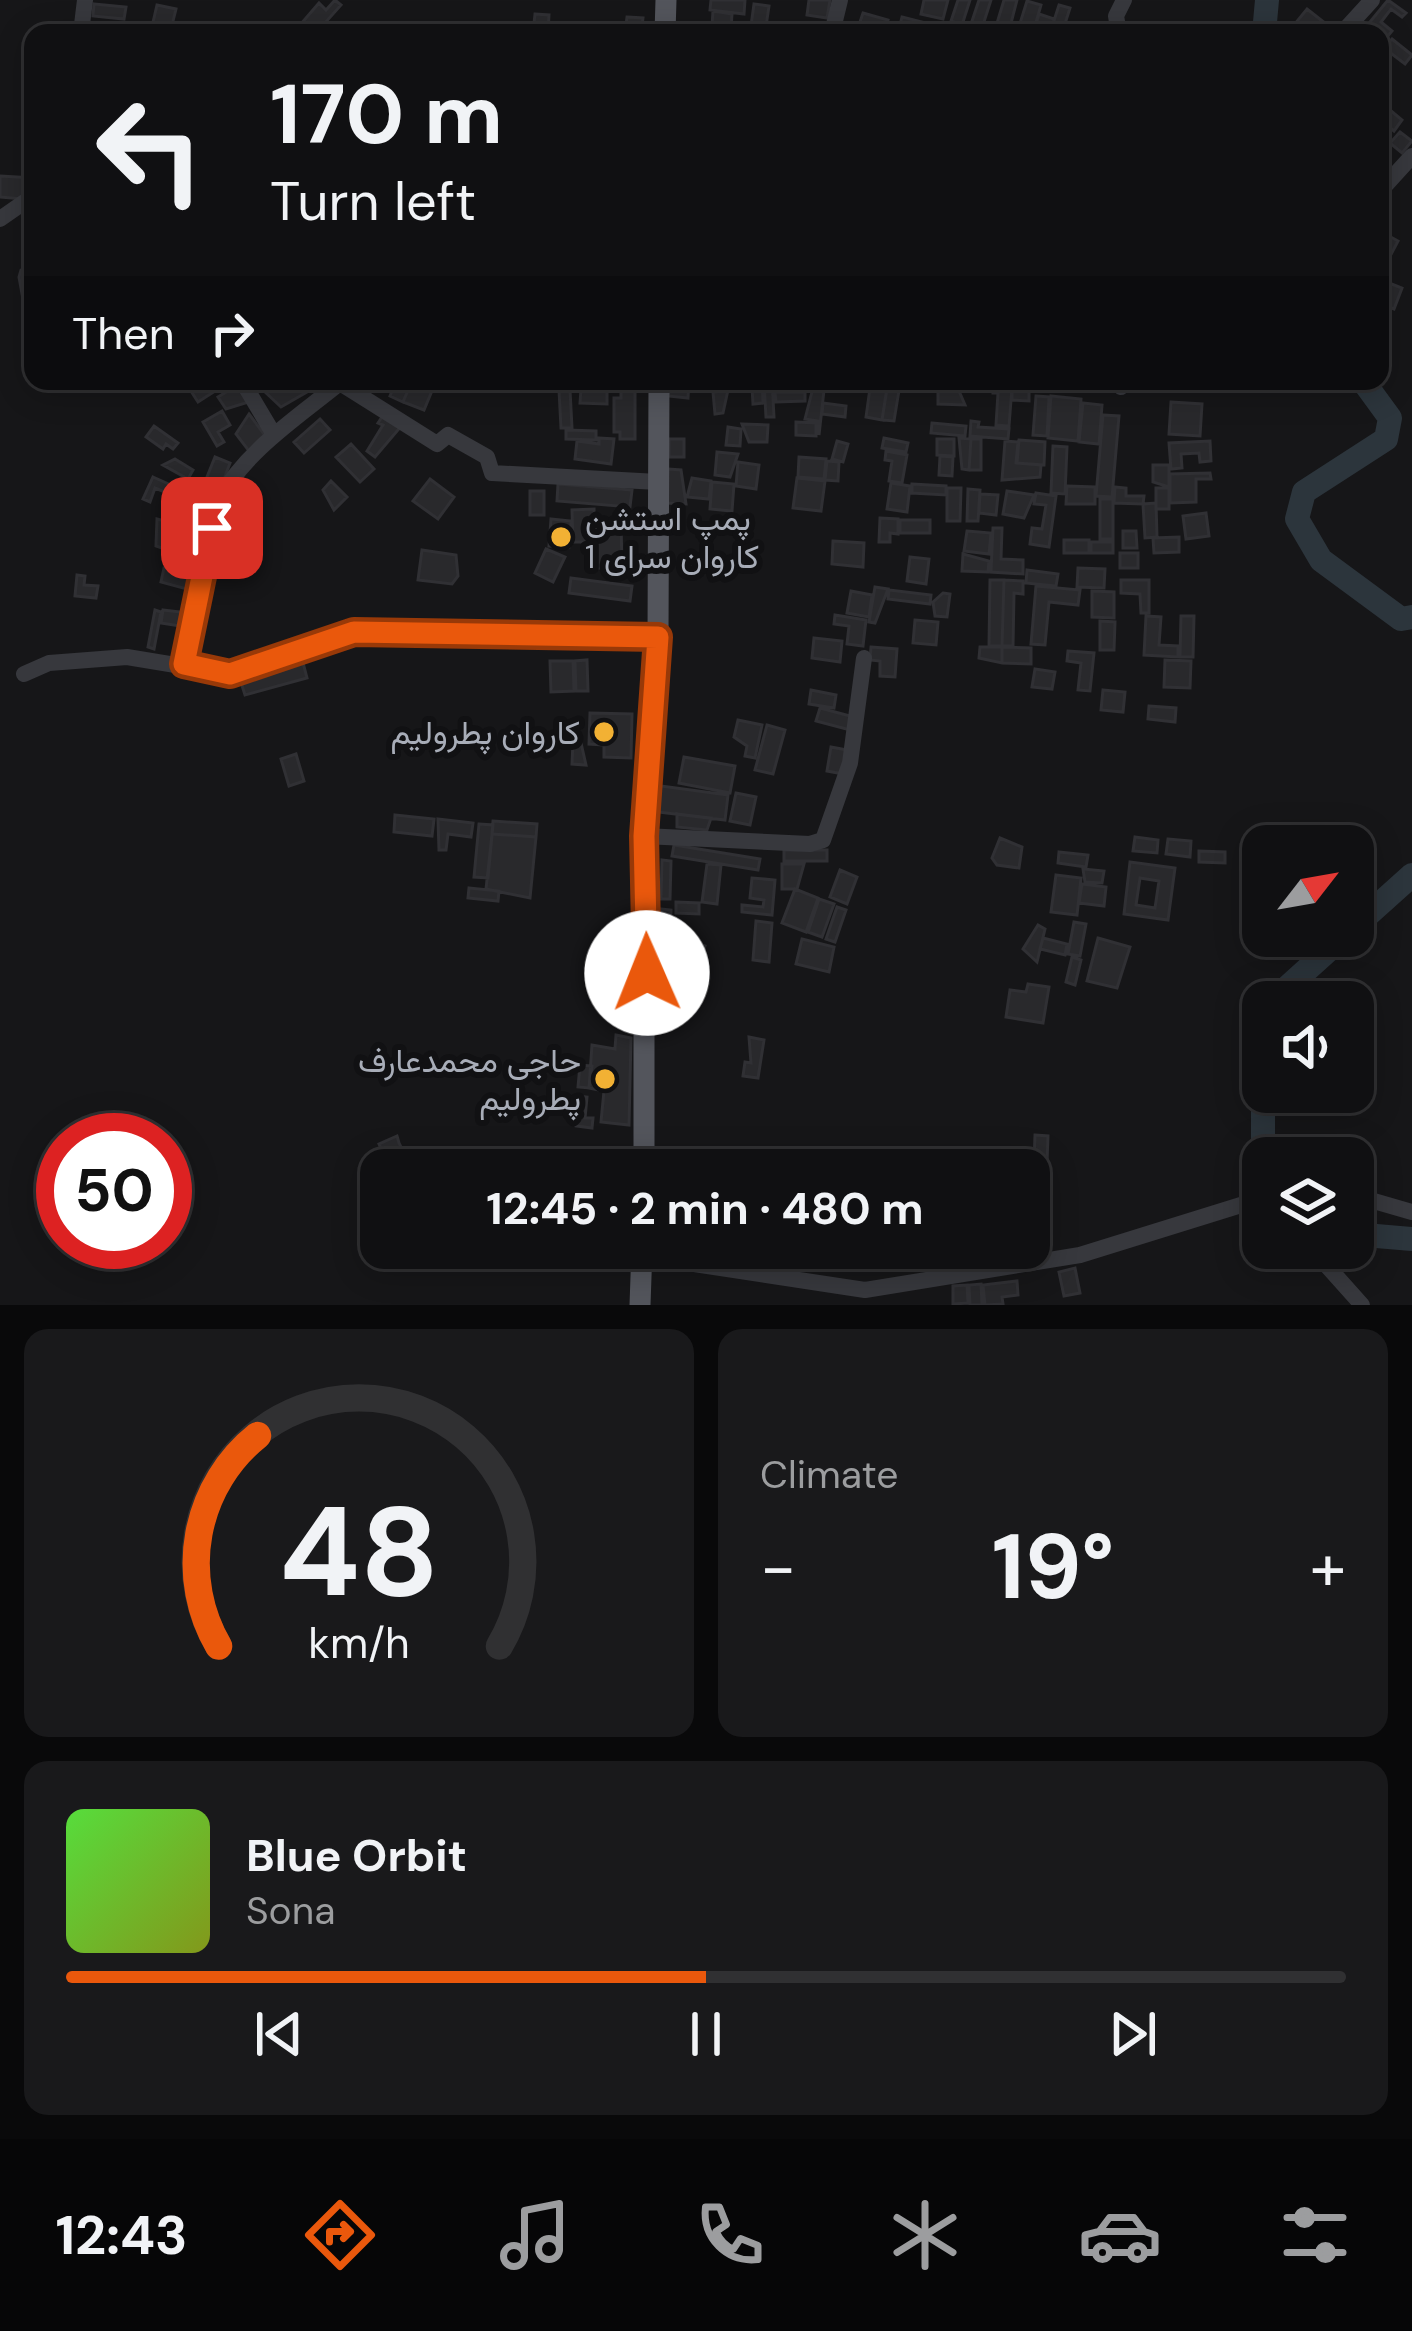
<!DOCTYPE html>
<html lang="en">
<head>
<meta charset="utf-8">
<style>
	:root { --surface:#101012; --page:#19191b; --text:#f1f3f6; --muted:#9c9d9f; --line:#303032; --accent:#ea580c }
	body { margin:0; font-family:"DM Sans",Vazirmatn,sans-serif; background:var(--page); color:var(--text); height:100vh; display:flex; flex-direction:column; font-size:45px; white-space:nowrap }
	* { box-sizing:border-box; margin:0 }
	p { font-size:39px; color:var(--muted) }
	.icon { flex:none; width:66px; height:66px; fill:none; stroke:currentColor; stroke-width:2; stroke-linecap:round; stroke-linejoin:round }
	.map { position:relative; height:1305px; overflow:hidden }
	.side { display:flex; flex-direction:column; gap:24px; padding:24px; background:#09090a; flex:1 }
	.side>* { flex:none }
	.banner { position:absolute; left:24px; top:24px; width:1365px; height:366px; border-radius:24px; box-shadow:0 6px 30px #0003,0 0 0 3px var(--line); background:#101012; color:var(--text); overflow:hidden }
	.needle { width:78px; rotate:59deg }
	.controls { position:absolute; left:1242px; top:825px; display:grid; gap:24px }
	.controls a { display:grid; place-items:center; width:132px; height:132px; border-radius:24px; background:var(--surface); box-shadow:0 6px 30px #0003,0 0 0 3px var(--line); font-size:60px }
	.speed { position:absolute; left:36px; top:1113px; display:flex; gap:24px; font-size:60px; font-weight:700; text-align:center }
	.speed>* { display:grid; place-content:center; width:156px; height:156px; border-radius:50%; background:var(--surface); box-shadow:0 6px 30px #0003,0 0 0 3px var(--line); line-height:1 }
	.speed .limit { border:18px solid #d22; background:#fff; color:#111 }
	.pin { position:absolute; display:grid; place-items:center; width:102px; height:102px; color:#fff; margin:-51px; border-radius:24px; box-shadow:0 6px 18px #0006 }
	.me { position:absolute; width:132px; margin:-66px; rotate:359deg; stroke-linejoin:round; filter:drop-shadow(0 0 9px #0008) }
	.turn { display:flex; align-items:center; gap:42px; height:252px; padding:0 48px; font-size:54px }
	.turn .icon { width:156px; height:156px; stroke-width:2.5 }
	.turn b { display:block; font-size:84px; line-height:102px }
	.then { display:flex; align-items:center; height:114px; padding:0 48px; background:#0003; gap:24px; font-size:45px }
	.big { font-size:90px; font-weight:700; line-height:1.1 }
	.side .card { flex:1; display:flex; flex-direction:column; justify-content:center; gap:18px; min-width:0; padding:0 42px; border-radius:24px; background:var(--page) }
	.side .dial { align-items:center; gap:0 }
	.dial svg { height:312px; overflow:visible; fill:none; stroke:var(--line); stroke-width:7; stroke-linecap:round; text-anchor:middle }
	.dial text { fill:var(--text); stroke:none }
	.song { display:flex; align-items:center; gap:36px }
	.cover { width:144px; height:144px; border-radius:18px; background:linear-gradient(135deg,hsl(110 70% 55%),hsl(70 70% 35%)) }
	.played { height:12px; border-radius:6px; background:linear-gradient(90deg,var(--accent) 50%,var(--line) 50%) }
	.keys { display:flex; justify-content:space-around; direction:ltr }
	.heat { display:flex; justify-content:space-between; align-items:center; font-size:66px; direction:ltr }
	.side .tiles { flex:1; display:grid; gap:24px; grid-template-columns:1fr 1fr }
	.card:last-child { grid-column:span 2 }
	.trip { position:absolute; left:360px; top:1149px; width:690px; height:120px; border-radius:24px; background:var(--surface); box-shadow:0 6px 30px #0003,0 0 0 3px var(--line); font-weight:700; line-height:120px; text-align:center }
	.tab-bar { display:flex; height:192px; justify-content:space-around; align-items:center; background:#060607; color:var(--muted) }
	.tab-bar .icon { width:84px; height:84px }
	.tab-bar .current { color:var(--accent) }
	.tab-bar b { font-size:54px; color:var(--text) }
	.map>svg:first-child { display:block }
</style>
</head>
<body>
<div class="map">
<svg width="1412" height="1305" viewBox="0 0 1412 1305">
	<rect width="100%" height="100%" fill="#161618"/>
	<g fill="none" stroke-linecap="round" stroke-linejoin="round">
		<path stroke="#2c353c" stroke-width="24" d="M1264,33L1267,0
			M1363,381L1390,418L1386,439L1304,492L1297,519L1321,560L1401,619L1412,617
			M1353,928L1412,875
			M1271,1002L1344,936
			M1263,1009V1182
			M1353,1234L1412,1239"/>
	</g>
	<path fill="#29292c" stroke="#303034" stroke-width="3" fill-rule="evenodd" d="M335,0L341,5L316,33L300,25L319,3L326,10Z
		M711,0H745L744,14L710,10Z
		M809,0H830L827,18L807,15Z
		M924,0H948L943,19L921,14Z
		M958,0H970L962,25L951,21Z
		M979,0H991L981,31L970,27Z
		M1004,0H1017L1010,27L1014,33H994Z
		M1388,0L1406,13L1402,17L1391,9L1381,22L1392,31L1383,42L1380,33L1365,28Z
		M1027,1L1041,5L1033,33H1017Z
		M94,4L126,7L124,19L93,16Z
		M754,4L769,6L765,33H750Z
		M157,5L176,9L170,33L151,31Z
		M1059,5L1070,8L1062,33H1050Z
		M1307,9L1335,31L1333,33H1304L1294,25Z
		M713,11L732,14L731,29L712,26Z
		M863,13L888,20L885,32L859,25Z
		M535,14L549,15L548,33H533Z
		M1039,14L1054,19L1050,33L1034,31Z
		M627,17L643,18L641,33H625Z
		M902,17L926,23L924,33H898Z
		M1392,39L1412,55L1405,64L1384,48Z
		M1384,105L1402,120L1394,131L1380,120Z
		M1400,132L1412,141L1402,153L1390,143Z
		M0,176L33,178V188L23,199L0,197Z
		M1380,231L1398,241L1387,262L1380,258Z
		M33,268V315L26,316L19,277L21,270Z
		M1389,283L1402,288L1394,309L1381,304Z
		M193,381H209L215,391L198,402L187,385Z
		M278,381H300L307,392L281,407L263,390Z
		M396,381H412L403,402L390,396Z
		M412,381H436L424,410L403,402Z
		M669,381H689L688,398L668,396Z
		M712,381H743L744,389L713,392Z
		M746,381H762L763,403L753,404L752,387H746Z
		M764,381H772L774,417H766Z
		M775,381H797V391L775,392Z
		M871,381H888L882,420L866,417Z
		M1046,381H1074L1073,390L1045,388Z
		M241,383L252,401L226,409L218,397Z
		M621,383H635V439H620V432H614V398H621Z
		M888,383L900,384L894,421L882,420Z
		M993,385L1012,387L1009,426L996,425L998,393H993Z
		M1012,386L1029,387V401L1012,400Z
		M813,388L824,390L819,435L818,421L805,419Z
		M581,389L607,391V404L580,403Z
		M559,390H570L572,428H561Z
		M728,390L723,413L715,414L713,392Z
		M938,391H959L965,405L938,404Z
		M775,392H805V401L776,402Z
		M1036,396L1049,397L1047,436L1033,435Z
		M1051,396L1081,399L1078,441L1048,438Z
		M1171,402L1202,404L1200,436L1169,434Z
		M823,403L846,406L845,417L822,414Z
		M1083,403L1102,405L1099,444L1079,442Z
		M222,411L230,425L218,432L224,442L217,446L203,422Z
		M249,414L267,438L249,451L236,434Z
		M1103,415L1119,416L1112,497L1096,496Z
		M382,417L403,424L375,457L367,451L383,425L378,423Z
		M320,419L330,430L304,453L294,442Z
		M971,421L979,422L978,427L1009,429L1008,439L970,436Z
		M796,422L816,423V436L796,435Z
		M932,423L966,426L965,436L931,433Z
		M742,424L768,425L767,442H749Z
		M154,426L178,443L173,449L166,444L163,449L146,437Z
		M728,427L741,429L740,446L726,445Z
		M566,430L596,431V440L566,439Z
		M599,438L614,439L611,464L575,459L577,441L599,444Z
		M884,438L908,443L906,452L882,448Z
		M959,438L971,439L969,470L962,469Z
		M669,439H684V457H669Z
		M937,439H954V456L937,455Z
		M971,439H981V470H969Z
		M1019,440L1045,442L1044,465L1017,463Z
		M837,441L848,444L843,462L832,459Z
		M1005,441L1018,442L1016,463L1041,465L1040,477L1002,480Z
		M1210,441L1211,461L1200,462L1199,453L1181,454L1182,468L1171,469L1169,443Z
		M351,444L374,469L360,482L336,457Z
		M1053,446L1067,447L1065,494L1051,493Z
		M886,451L907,455L902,483L889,481L892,461L885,460Z
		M717,452L738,454L730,477L715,475Z
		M940,456L953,457L952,476L939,475Z
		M215,457L230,463L222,484L207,477Z
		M799,457L826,459L824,479L798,477Z
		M175,459L193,470L188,479L163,465Z
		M827,461L839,462L838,481L825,480Z
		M738,462L759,465L756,489L736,486Z
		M1153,465H1169V487L1153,482Z
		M668,469L681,470L686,504L666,503Z
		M1210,473L1211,479H1196V502L1170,503V474Z
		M153,477L173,486L170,494L155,488L150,502L143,499Z
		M692,478L711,481L709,499L687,497Z
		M797,478L825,481L821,511L793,508Z
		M430,479L454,497L438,519L413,501Z
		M331,481L347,497L334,510L323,490Z
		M712,482L734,484L732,511L710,509Z
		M891,483L910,486L907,512L887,509Z
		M558,484L632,490L630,507L557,501Z
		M912,484L946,486V495L912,493Z
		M1067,486L1095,487V504H1066Z
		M1115,487L1126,488V496H1144L1143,504L1114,503Z
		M947,488H961L960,521H947Z
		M1156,488H1169V509H1156Z
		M968,489L980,490L978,521H967Z
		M530,491H544V515H530Z
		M1007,491L1034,495L1024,518L1003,514Z
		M1036,493L1056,496L1049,547L1030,544L1032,528L1042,529L1046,505L1034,504Z
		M980,494L998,495L996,515L979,513Z
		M1100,499H1113V539H1100Z
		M1156,503L1157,537L1145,538L1143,504Z
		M190,507L209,512L204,532L192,530Z
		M594,509V542H573L572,510Z
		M1206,513L1209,536L1186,539L1183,516Z
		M170,514L185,527L180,545L164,541L162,548L156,546L157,519L168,522Z
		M880,518L898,519V534L890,533V542H879Z
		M551,519L571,521L569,547L549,546Z
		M900,520H930V533H900Z
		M595,521H621L622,568H596Z
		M993,528H1002L1001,559L1023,560V574L991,572Z
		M967,531L991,533L989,554L964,551Z
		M1123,531H1136L1137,548H1123Z
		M1179,537V552L1154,553L1153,538Z
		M1064,540H1089V553H1064Z
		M833,541L864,543L863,567L832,564Z
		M1091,542H1113V553H1091Z
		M546,549L565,557L553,582L535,573Z
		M422,550L456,555L458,576L452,584L418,580Z
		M1120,553H1138V568H1120Z
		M963,554L989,561L988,572L962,571Z
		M910,557L929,559L926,584L907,581Z
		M164,568L197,577L194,591L161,582Z
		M1078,568L1105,569L1104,588L1077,587Z
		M1027,570L1058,574L1056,586L1026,583Z
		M77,575L85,576L84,585L98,586L96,598L75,596Z
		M571,578L632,586L630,601L569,593Z
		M990,580H1004L1002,646H989Z
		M1004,580L1023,581V594L1014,593L1013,646H1002Z
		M1121,580H1149V613H1141L1140,594L1121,593Z
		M1036,586L1080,590L1078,605L1049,602L1045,645L1031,644Z
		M875,587L888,589L875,623L869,622Z
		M889,590L931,595L930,604L888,599Z
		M851,591L872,595L869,617L847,613Z
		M1092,591L1114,592V618L1092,617Z
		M943,593L950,594L947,617L935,616L933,602Z
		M155,610L161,612L154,649L148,647Z
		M163,610L189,613L187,627L161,623Z
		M835,615L866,620L863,646L847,644L849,626L834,624Z
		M1146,616L1161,617L1159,645L1178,646V657L1144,655Z
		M1181,616H1194L1193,657H1180Z
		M915,620L938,622L936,645L913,643Z
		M1100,621L1115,622L1114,650H1100Z
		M814,638L842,641L840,662L812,658Z
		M871,647L897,649L895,677L880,676V661L870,660Z
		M980,647H1002V663L979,658Z
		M1002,647L1031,648V664L1002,663Z
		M1068,651L1094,653L1090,691L1078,690L1081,663L1067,661Z
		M302,659L307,678L245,695L239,676Z
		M587,660L588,691H576L575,661Z
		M1165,660L1191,661L1190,688L1164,687Z
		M550,661H573L574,691L551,692Z
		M1035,669L1055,672L1052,689L1032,687Z
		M811,690L836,695L834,708L809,704Z
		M1103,690L1125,692L1123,712L1101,710Z
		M1149,706L1176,708L1175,722L1148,719Z
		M820,708L854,717L850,730L816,721Z
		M590,713L632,714L631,758L604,757V745L589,744Z
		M738,720L762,725L755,758L745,756L747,746L734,737Z
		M767,725L785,730L773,774L755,770Z
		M573,742L581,743L586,765L572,764Z
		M831,747L847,750L843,774L827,771Z
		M296,754L304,781L289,786L281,759Z
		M684,757L735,766L730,793L679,783Z
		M661,786L728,795L725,820L658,812Z
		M736,793L756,797L750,825L730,821Z
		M677,814L711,818L707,830L677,827Z
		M395,815L434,819L432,836L394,832Z
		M438,819L473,823L471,837L448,834L446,850H439Z
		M493,821L537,824L536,837L492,834Z
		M479,824L493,825L488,878L474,877Z
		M492,834L536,837L530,898L486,889Z
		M1135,837L1158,840L1157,853L1133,851Z
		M1000,838L1022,847L1019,868L997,865L992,858Z
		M1168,839L1191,841L1190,857L1166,854Z
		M674,845L760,859L758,870L672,856Z
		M784,850H827V861H784Z
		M1199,851L1225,852V863L1199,862Z
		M1059,852L1088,855L1086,867L1058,863Z
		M662,860L671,861L670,899H661Z
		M1130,862L1175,868L1168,920L1124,914ZM1140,878L1159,881L1155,908L1136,905Z
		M707,864L721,865L717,904L702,902Z
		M782,864H804L797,889H782Z
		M1083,869L1104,871L1102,883L1085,882Z
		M840,870L857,877L847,904L830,897Z
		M1056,875L1081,878L1077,915L1051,912Z
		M752,878L775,880L772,915L742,912V905L763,907L764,900L750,898Z
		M1082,884L1106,887L1104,906L1079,903Z
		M469,888L499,891L498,901L468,898Z
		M795,889L818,898L806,932L782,923Z
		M819,899L834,904L822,937L808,932Z
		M676,902L699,903V914L676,913Z
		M837,907L846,910L835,942L826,939Z
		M661,909L671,910L670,944H660Z
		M756,921L772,923L769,962L753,960Z
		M1074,922L1086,924L1080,956L1068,954Z
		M1038,925L1045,929L1037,962L1023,949Z
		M1043,938L1067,944L1065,955L1040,949Z
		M1098,938L1130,947L1117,988L1087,981Z
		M685,939L705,946L702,956L681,949Z
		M802,939L834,947L829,972L796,964Z
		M655,942L681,949L680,981L654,974Z
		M1072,957L1081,960L1075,985L1066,982Z
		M1028,984L1049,987L1043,1023L1006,1017L1010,990L1026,992Z
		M616,1035L631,1038L629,1125L601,1122L604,1091L589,1088L592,1045L615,1049Z
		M749,1037L764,1040L758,1078L743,1076L745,1062L751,1063Z
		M580,1065L592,1066L589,1088L578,1087Z
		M576,1096L587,1097L585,1118H593L592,1128L576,1126Z
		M1035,1135L1048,1136L1046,1189H1033Z
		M397,1136L399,1143L412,1170H391L379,1144Z
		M1075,1268L1080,1293L1064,1296L1059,1272Z
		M1017,1281L1018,1295L1002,1297L1003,1304L985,1305L983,1285Z
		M981,1284L982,1305H970L969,1285Z
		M967,1285L968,1303L953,1304V1286Z"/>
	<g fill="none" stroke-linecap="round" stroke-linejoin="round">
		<path stroke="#37383d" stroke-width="16" d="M81,33L85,0
			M832,33L840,0
			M1119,33L1116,16L1124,0
			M1342,33L1372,0
			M1382,189L1412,156
			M0,219L33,196
			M242,381L273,433
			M340,383L437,444L448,435L487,457L492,473L658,482
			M1121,387L1122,381
			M184,665L217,502C247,449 297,418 342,381
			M24,674L49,663L127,657L230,674L354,632L658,637
			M644,836L810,844L823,840L850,763L864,658
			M1353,1195L1412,1212
			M1311,1248L1362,1305
			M641,1256L865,1290L1080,1255L1241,1205L1263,1219"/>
		<path stroke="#53555c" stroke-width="21" d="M665,33L666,0
			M644,1170V836L658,637L659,381
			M640,1305L642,1248"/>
	</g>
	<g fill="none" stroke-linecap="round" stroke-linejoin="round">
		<defs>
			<path id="route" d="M212,528L184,664L230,674L354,632L658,637L644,836L647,973"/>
		</defs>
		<use href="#route" stroke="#983908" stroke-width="30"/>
		<use href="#route" stroke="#ea580c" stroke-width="21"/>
	</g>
	<g fill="#f2b134" stroke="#111113" stroke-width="4.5">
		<circle cx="561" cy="537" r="12"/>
		<circle cx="604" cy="732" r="12"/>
		<circle cx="605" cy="1079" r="12"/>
	</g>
	<g text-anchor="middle" stroke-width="12" stroke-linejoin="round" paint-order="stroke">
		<g font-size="33" fill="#a8adb8" stroke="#111113" text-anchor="end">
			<text x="585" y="530" text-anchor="start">پمپ استشن<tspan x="585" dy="38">کاروان سرای 1</tspan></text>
			<text x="580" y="744">کاروان پطرولیم</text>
			<text x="581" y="1072">حاجی محمدعارف<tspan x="581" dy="38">پطرولیم</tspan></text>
		</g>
	</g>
</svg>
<div class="controls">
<a><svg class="needle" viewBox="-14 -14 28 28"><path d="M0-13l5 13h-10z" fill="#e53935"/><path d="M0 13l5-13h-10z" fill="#9c9d9f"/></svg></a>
<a><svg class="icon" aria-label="sound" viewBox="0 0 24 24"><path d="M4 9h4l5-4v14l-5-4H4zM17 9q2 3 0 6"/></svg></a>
<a><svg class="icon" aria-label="layers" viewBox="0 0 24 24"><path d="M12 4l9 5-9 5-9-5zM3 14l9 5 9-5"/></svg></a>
</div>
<div class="speed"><div class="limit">50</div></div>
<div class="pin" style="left:212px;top:528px;background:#d93025"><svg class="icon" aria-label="arrive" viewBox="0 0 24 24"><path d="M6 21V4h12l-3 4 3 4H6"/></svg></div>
<svg class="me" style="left:647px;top:973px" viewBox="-20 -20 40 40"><circle r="19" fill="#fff"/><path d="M0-13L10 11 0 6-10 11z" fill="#ea580c"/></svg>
<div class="trip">12:45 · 2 min · 480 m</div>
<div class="banner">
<div class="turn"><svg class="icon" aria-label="left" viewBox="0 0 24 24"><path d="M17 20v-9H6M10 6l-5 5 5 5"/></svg><div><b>170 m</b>Turn left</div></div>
<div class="then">Then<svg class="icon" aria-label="right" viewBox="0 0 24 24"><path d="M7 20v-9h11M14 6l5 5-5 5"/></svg></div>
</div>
</div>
<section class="side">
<div class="tiles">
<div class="card dial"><svg viewBox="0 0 100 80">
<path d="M14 69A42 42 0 1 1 86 69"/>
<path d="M14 69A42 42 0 0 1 24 15" stroke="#ea580c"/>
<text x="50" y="56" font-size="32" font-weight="700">48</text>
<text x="50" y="72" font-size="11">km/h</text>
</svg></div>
<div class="card"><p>Climate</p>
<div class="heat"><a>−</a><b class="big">19°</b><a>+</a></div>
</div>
<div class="card">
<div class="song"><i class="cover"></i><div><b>Blue Orbit</b><p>Sona</p></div></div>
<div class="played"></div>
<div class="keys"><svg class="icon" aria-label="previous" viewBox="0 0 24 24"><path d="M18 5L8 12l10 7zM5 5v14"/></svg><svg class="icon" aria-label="pause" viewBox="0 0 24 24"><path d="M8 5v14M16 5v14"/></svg><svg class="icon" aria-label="next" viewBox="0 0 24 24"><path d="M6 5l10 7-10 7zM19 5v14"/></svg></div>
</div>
</div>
</section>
<nav class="tab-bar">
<b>12:43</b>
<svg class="icon current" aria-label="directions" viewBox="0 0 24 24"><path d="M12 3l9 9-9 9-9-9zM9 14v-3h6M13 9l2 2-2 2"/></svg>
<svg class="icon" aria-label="music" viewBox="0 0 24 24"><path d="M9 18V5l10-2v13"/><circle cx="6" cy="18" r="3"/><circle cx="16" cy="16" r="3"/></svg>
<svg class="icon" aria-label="phone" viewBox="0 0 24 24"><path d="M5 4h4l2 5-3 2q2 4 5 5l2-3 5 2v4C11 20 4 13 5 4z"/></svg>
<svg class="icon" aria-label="climate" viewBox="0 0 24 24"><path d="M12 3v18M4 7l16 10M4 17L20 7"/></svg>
<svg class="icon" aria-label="car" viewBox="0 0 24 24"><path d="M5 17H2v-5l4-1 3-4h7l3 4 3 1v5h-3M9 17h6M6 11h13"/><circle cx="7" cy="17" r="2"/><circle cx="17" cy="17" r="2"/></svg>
<svg class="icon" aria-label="filters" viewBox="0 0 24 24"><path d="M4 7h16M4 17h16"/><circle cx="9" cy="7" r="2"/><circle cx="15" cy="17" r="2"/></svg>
</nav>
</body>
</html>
